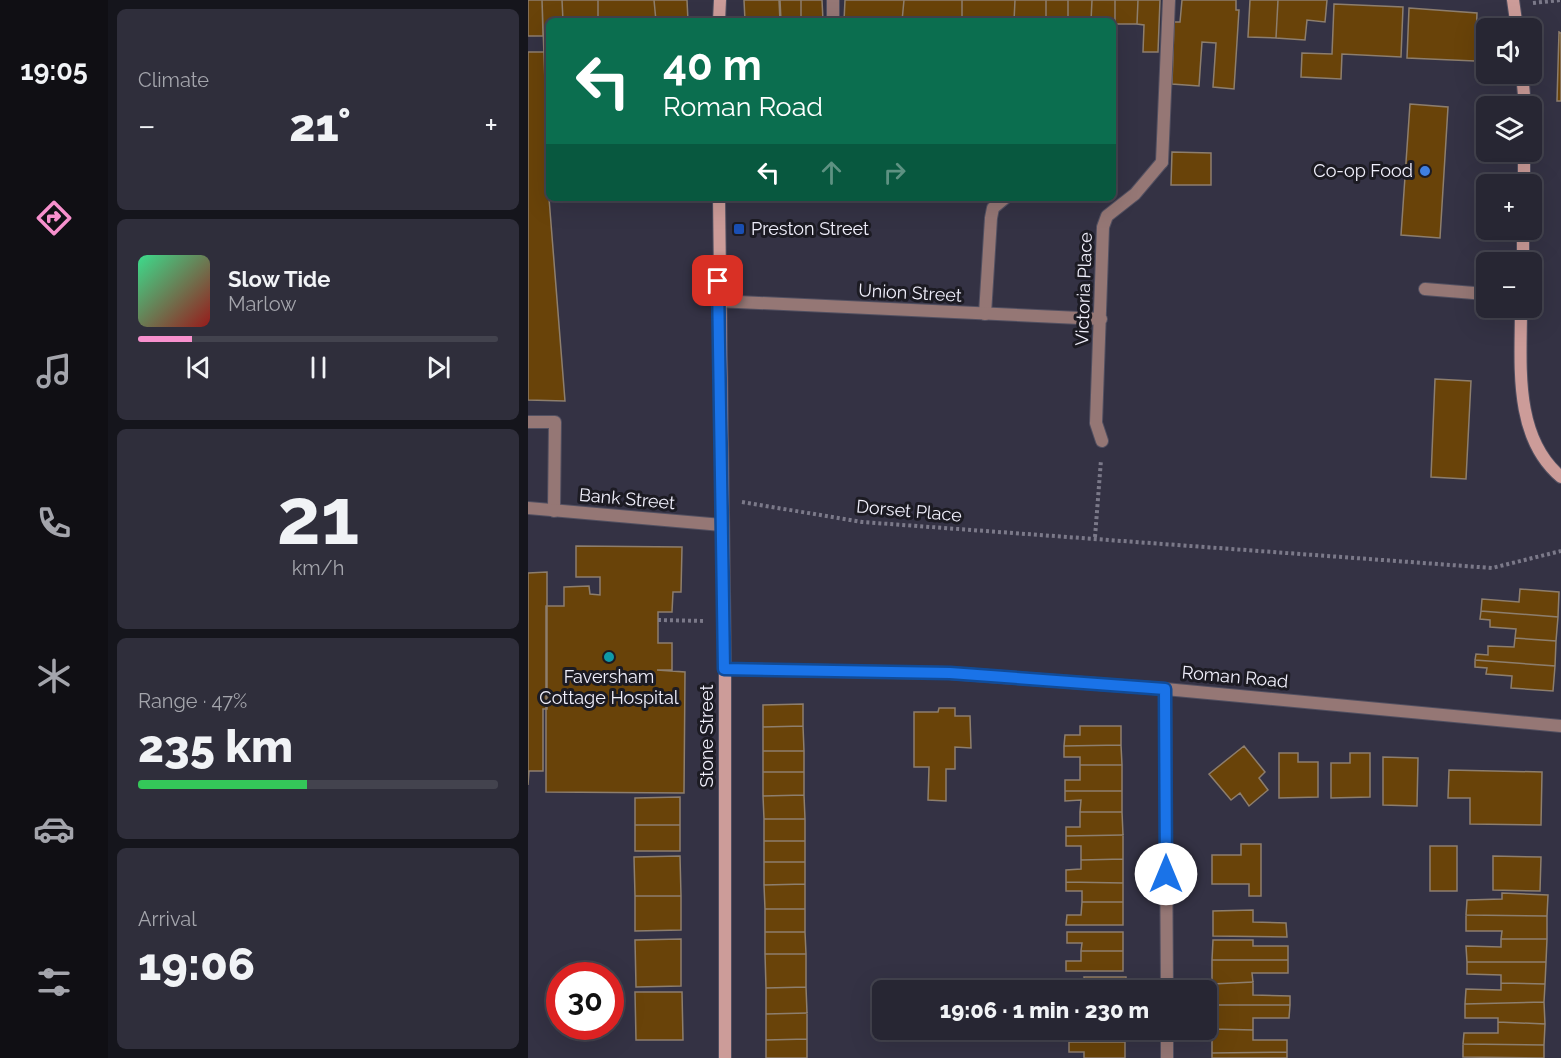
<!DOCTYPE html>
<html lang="en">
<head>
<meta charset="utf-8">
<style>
	:root { --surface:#272633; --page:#2f2e3b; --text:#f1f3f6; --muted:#a4a5ac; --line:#43434e; --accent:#f790cd }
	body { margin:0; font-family:Raleway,sans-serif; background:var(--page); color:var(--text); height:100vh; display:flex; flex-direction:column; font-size:22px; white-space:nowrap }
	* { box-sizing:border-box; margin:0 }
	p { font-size:20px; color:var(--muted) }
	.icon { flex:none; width:33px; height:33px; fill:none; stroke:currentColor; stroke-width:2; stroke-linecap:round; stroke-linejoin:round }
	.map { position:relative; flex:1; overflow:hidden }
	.drawer { display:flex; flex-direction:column; gap:9px; padding:9px; background:#15151c; width:420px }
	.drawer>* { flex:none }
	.guide { position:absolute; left:18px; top:18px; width:570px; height:183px; border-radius:9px; box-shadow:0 6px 24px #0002,0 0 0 2px var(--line); background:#0b6e4f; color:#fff; overflow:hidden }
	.fabs { position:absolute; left:948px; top:18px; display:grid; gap:12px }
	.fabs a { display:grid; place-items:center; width:66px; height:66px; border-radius:9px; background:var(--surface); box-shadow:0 6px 24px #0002,0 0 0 2px var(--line); font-size:30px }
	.speed { position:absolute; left:18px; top:962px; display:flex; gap:12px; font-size:30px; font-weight:700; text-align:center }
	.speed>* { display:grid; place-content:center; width:78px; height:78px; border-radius:50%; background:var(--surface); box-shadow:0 6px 24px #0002,0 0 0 2px var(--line); line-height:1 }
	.speed .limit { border:9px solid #d22; background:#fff; color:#111 }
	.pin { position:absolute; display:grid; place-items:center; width:51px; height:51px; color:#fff; margin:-26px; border-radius:12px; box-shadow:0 3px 9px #0006 }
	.me { position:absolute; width:66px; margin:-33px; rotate:0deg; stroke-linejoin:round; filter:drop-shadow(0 0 4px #0008) }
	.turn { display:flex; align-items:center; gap:21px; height:126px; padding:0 18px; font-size:27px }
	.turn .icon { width:78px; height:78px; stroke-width:2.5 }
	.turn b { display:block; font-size:42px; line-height:51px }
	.lanes { display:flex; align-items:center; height:57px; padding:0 18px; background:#0003; justify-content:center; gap:30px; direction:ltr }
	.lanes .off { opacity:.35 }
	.big { font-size:45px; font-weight:800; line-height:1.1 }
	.drawer .card { flex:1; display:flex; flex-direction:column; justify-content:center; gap:9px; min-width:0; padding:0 21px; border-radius:9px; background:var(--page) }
	.drawer .dial { align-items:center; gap:0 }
	.dial b { font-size:78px; line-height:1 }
	.song { display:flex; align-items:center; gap:18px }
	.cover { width:72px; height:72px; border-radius:9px; background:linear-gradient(135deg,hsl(150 70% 55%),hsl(0 70% 35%)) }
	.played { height:6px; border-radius:3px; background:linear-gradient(90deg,var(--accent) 15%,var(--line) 15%) }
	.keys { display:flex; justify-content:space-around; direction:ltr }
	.heat { display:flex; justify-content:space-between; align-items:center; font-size:33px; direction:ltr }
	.charge { height:9px; border-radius:4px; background:linear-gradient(90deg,#34c759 47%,var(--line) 0) }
	.trip { position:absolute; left:344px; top:980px; width:345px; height:60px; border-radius:9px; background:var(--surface); box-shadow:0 6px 24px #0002,0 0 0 2px var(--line); font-weight:800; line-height:60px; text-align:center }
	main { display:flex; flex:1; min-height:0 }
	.dock { display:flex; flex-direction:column; width:108px; justify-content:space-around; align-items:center; background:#100f14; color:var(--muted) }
	.dock .icon { width:42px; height:42px }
	.dock .current { color:var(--accent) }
	.dock b { font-size:27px; color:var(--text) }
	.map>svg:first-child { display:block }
</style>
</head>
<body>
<main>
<nav class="dock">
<b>19:05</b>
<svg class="icon current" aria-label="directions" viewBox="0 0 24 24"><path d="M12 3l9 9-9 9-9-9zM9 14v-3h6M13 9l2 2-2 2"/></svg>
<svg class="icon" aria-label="music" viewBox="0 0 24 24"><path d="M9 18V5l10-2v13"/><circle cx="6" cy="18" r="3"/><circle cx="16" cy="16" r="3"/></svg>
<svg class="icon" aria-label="phone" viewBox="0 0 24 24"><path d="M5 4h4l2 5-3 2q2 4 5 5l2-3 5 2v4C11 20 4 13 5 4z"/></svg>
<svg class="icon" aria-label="climate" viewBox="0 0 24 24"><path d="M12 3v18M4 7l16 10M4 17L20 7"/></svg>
<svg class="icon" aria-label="car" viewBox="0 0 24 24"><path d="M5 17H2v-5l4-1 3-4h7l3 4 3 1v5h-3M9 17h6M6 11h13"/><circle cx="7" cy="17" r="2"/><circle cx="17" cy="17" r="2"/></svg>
<svg class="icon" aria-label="filters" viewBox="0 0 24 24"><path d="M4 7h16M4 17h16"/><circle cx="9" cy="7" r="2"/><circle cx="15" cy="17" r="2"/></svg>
</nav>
<section class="drawer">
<div class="card"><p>Climate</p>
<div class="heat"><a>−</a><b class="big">21°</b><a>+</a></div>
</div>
<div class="card">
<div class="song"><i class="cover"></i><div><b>Slow Tide</b><p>Marlow</p></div></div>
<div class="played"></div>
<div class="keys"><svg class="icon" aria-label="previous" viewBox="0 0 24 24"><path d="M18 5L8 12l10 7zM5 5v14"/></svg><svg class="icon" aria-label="pause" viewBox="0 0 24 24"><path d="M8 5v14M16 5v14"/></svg><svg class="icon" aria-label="next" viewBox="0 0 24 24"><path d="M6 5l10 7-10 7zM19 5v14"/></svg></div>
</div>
<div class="card dial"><b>21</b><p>km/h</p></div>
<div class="card"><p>Range · 47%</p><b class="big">235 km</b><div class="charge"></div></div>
<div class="card"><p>Arrival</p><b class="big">19:06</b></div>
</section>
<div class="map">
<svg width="1033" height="1058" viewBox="0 0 1033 1058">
	<rect width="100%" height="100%" fill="#343244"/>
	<path fill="#694309" stroke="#8d7e6d" stroke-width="1.5" d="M0,0H14L15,36H0Z
		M14,0H34L35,21H21V109H18Z
		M34,0H70V17H66V21H35Z
		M70,0H126L128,21H66V17H70Z
		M126,0H159L160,21H128Z
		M216,0H252L253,21H217Z
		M251,0H273V21H252Z
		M273,0H294L295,21H273Z
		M317,0H376L374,21H316Z
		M376,0H434V21H374Z
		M434,0H487L486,21H434Z
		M487,0H518V21H486Z
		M518,0H540V21H518Z
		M540,0H564L563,21H540Z
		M564,0H587V24L585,21H563Z
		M587,0H610L609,24H587Z
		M610,0H632L630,52H615L616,25L609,24Z
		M654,0H708V10H711L706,89L685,87L688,43L674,42L671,86L644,84L646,22H652Z
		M722,0H750L748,38L720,37Z
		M750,0H799L797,22L779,20L777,40L748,38Z
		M806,4L875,7L873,57L814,54L813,79L773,77L774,53L804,54Z
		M881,8L949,13L947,61L879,58Z
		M1031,32L1033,33V101H1029Z
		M0,52H16L21,198L37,401L0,400Z
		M882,104L920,107L912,238L873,235Z
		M644,152L683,153V185H643Z
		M907,379L943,381L938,479L903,477Z
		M48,546L154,547L153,592H145L144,612H130V643H144V670H129L157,672L156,793L18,792V606H36V587L61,586L62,594L72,595V577H48Z
		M19,572V709H15V771H1L0,785V573Z
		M992,589L1031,592L1030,617L953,611L954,599L991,602Z
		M953,611L1030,617L1028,641L987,638L988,629L962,627V620L952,619Z
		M987,638L1028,641L1027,666L947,660L948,654L960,655V646L986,647Z
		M947,660L1027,666L1025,691L983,688L984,676L958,674L959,668L947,667Z
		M275,704V726L235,727V705Z
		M411,708H427V716H442L443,748L427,747V769H418V801L400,800L401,767H386V712H410Z
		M275,726L276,751H235V727Z
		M552,726H593V745L536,746L537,735H552Z
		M593,745L594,765H552V757H536V746Z
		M716,746L737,772L731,778L740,790L721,806L712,793L703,800L681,774Z
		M235,751H276V772H235Z
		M751,753H770V762H790V797L751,798Z
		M822,753H842V797L803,798V763H822Z
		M855,757L890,758L889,806L855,805Z
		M552,765H594V791H537V780H552Z
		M921,770L1014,772L1013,825L942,824V798H920Z
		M235,772H276V795L235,796Z
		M537,791H594V812H552L553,800L537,801Z
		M276,795L277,819H236L235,796Z
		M152,797V825H107V798Z
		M552,812H594L595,835L538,836V827H552Z
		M236,819H277V841H236Z
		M107,825H152V851H107Z
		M595,835V859L553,860V846H538V836Z
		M236,841H277V862H236Z
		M713,844H733V896H721V884H684V855H713Z
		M902,846H929V891H902Z
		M152,856L153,896H107L106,857Z
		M965,856L1013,857L1012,891L965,890Z
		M595,859V883L538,882V870L553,869V860Z
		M236,862H277V884L236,885Z
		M538,882L595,883V902H554V891H538Z
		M277,884V909H237L236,885Z
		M974,893L1020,895L1019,916L938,915L939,900L974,899Z
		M107,896H153V930L107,931Z
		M554,902H595V925H538L539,915H553Z
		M237,909H277V932H237Z
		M725,910V922L758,923L759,937L685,936V911Z
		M938,915L1019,916V939H973L974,931H938Z
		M237,932H277L278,954H237Z
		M539,932H595V951H553L554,943H539Z
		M153,939V986L108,987L107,940Z
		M973,939H1019L1018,962H939L938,946L973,947Z
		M685,940H725V946H760V960H684Z
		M553,951H595V971H538V961H553Z
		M237,954H278V987L238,988Z
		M684,960H760V973H724L725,982L684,984Z
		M939,962H1018L1017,984L973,983V975L939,974Z
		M556,977H598V990H541V986H557Z
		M725,982V995L762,996V1005H684V984Z
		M973,983L1017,984L1016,1002L937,1004L938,989L973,990Z
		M278,987L279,1013L238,1014V988Z
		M107,992H154L155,1040H108Z
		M1016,1002L1017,1024L970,1022V1018H937V1004Z
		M684,1005H762L761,1018H725V1030L684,1029Z
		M279,1013V1039L238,1040V1014Z
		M970,1022L1017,1024L1016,1045L935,1044L936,1033H970Z
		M556,1029H597V1042H541V1031Z
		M684,1029L725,1030V1040H759V1052L684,1053Z
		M279,1039V1058H238V1040Z
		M541,1042H597V1058H556V1052H541Z
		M935,1044L1016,1045V1058L935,1057Z
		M759,1052V1058H684V1053Z"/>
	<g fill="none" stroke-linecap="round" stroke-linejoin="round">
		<defs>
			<path id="lane" d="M305,21V0
				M634,162L641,0
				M897,289L958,294
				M457,314L463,218L465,208L477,198
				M0,422H27L26,511"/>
			<path id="street" d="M190,301L573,319
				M574,441L568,423L575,227L579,216L607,194L634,162
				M0,508L194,525
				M197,669L421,673L637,689L1033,726
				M637,689L639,990
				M639,1029V1058"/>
			<path id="secondary" d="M985,0L989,28
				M191,21L192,0
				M994,74L997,106
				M996,184V152
				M191,198L197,669V1058
				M995,262V230
				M993,308C993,364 985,437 1033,477"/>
		</defs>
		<use href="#lane" stroke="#525061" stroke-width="14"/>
		<use href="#street" stroke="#525061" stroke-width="14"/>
		<use href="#secondary" stroke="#525061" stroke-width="14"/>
		<path stroke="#7b7989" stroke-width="4" stroke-dasharray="3 3" stroke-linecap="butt" d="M1005,3L1033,0
			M214,502L334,522L964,568L1033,551
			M567,537L573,460
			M130,620L178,621"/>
		<use href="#lane" stroke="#957775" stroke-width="12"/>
		<use href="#street" stroke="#957775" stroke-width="12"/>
		<use href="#secondary" stroke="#cc9c99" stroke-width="12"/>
	</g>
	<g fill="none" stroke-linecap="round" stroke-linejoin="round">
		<defs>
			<path id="route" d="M190,281L196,669L422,673L637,689L638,874"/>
		</defs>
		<use href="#route" stroke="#114b97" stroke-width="15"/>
		<use href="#route" stroke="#1a73e8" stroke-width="10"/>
	</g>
	<circle fill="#3f7fe0" stroke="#1c1b23" stroke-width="2" cx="897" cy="171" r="6"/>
	<rect fill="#1a4fb4" stroke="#1c1b23" stroke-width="2" x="205" y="223" width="12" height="12" rx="3"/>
	<circle fill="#0f9aa8" stroke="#1c1b23" stroke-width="2" cx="81" cy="657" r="6"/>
	<g text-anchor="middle" stroke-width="6" stroke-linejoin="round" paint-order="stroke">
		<g font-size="18" fill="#f0effb" stroke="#1c1b23" text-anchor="end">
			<text x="885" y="177">Co-op Food</text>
			<text x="223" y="235" text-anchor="start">Preston Street</text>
			<text x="81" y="683" text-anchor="middle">Faversham<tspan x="81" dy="21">Cottage Hospital</tspan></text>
		</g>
		<g font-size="18" fill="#f0effb" stroke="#1c1b23">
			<text transform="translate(556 289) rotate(-88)" y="6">Victoria Place</text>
			<text transform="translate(382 293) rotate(3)" y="6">Union Street</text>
			<text transform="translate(99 499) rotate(5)" y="6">Bank Street</text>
			<text transform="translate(381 511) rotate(5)" y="6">Dorset Place</text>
			<text transform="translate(707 677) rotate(5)" y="6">Roman Road</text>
			<text transform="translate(179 736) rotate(-90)" y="6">Stone Street</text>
		</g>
	</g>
</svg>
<div class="fabs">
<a><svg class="icon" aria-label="sound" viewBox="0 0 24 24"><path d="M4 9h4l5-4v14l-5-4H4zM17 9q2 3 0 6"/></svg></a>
<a><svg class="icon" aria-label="layers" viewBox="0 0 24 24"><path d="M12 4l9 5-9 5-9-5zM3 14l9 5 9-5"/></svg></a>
<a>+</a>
<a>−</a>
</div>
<div class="speed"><div class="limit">30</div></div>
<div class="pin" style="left:190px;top:281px;background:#d93025"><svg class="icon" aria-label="arrive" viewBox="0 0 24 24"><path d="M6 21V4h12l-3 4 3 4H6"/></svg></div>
<svg class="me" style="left:638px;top:874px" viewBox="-20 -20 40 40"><circle r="19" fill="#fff"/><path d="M0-13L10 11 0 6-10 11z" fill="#1a73e8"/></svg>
<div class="trip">19:06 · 1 min · 230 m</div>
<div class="guide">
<div class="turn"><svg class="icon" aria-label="left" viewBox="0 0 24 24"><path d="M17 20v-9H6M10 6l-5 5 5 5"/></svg><div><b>40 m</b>Roman Road</div></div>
<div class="lanes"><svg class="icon" aria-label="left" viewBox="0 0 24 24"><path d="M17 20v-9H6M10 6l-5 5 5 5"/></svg><svg class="icon off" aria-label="ahead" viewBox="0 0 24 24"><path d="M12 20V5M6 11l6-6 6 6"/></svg><svg class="icon off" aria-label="right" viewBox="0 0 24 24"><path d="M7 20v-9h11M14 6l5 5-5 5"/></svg></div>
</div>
</div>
</main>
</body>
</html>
